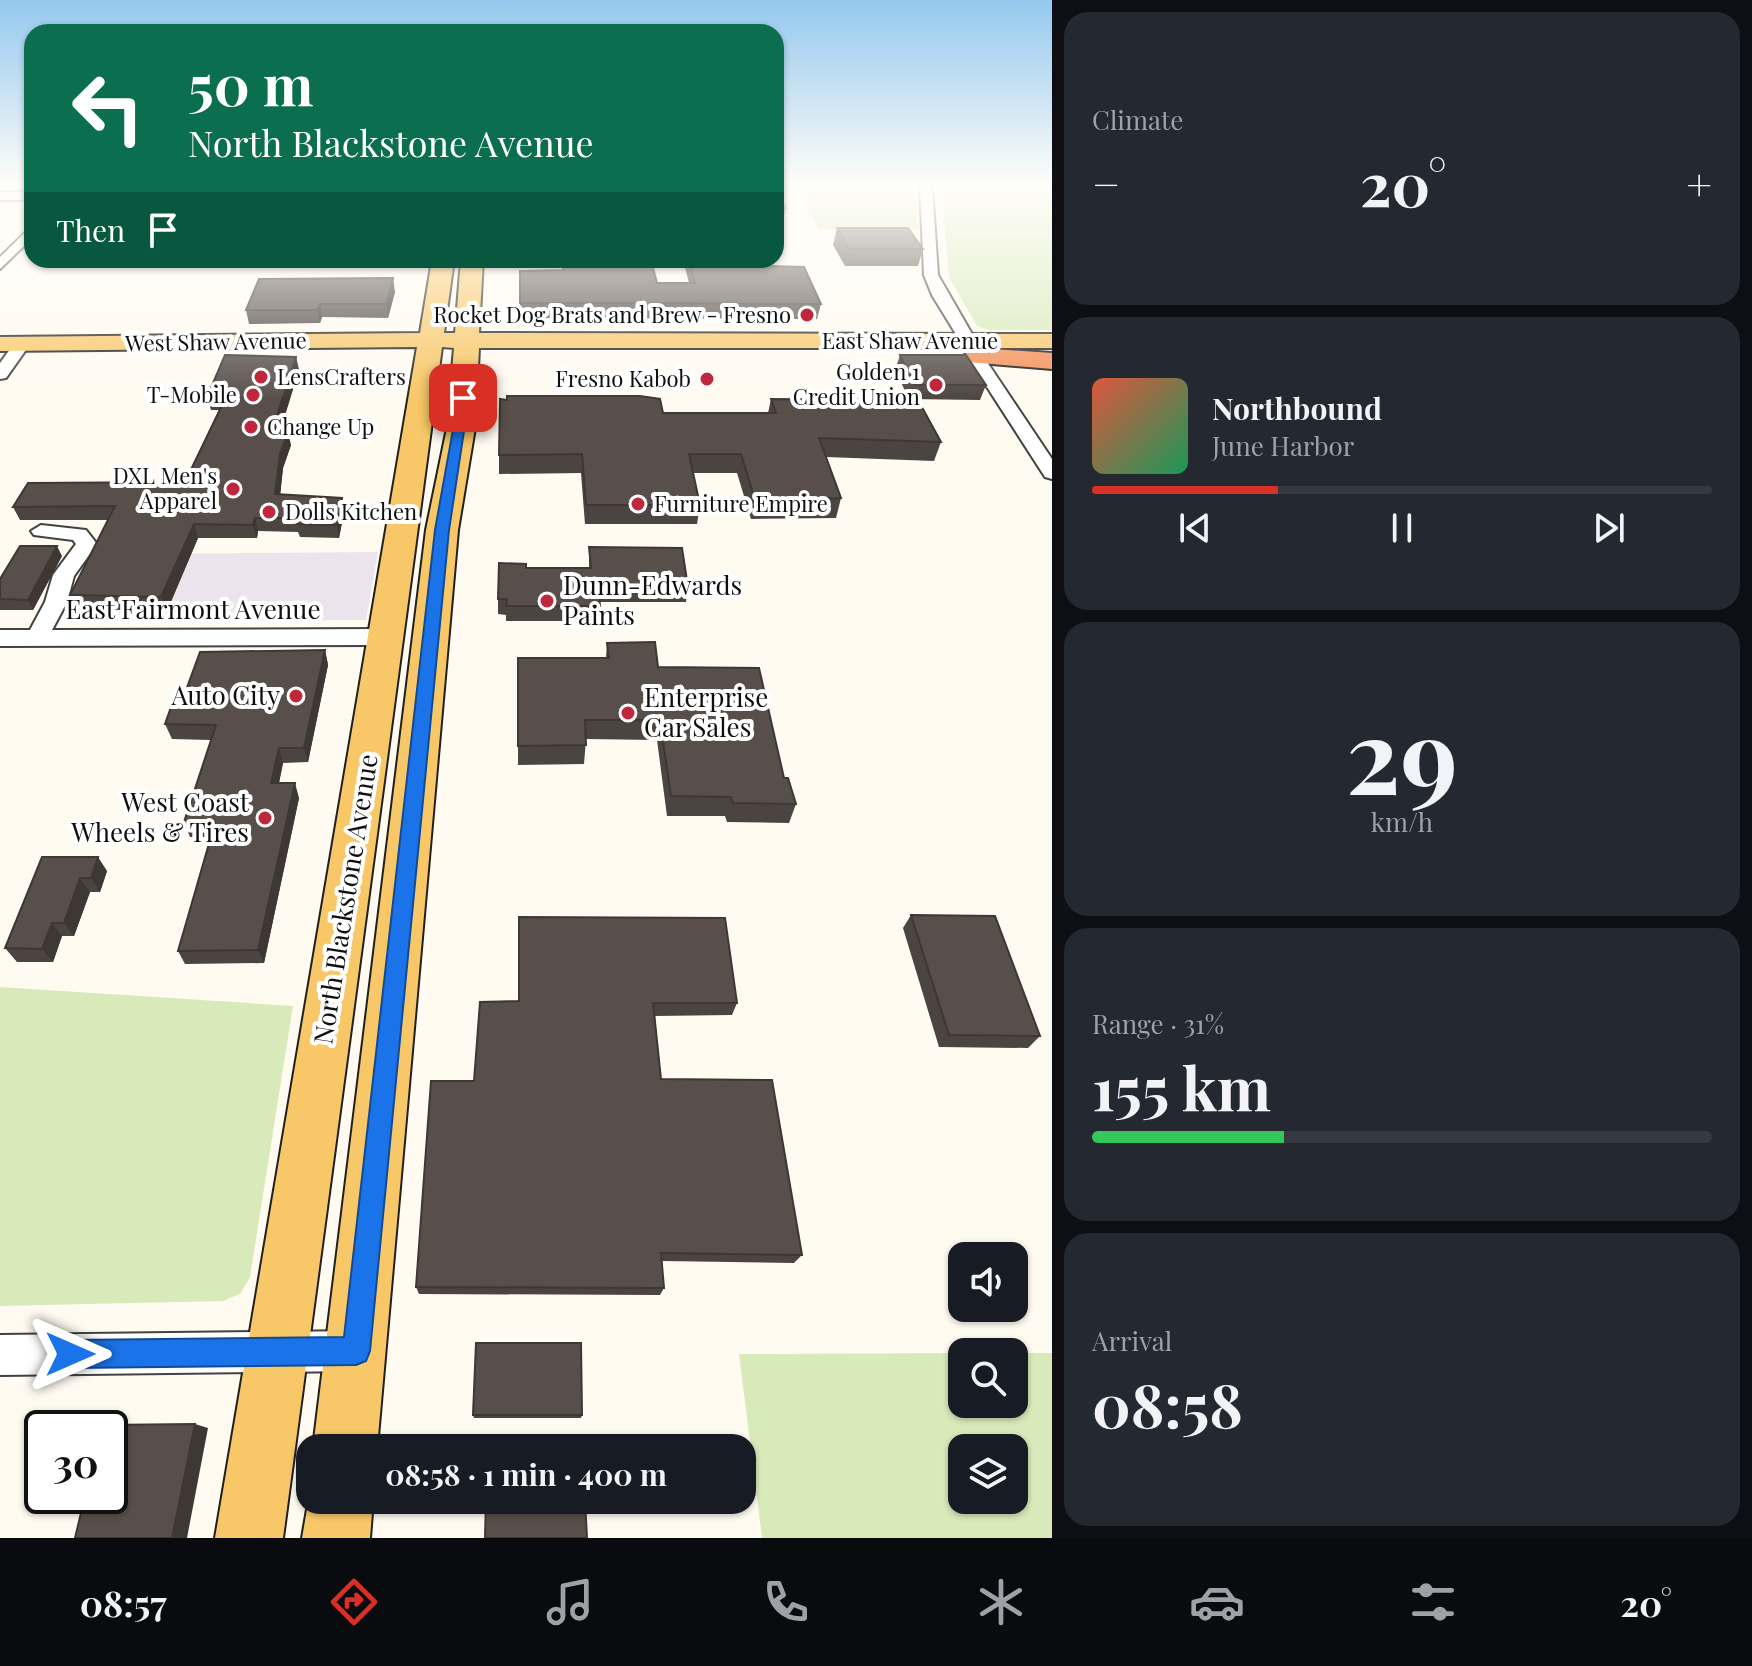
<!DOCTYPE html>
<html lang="en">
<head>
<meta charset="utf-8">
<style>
	:root { --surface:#171b24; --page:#242831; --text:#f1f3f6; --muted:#9ea1a6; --line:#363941; --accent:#d93025 }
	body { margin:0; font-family:"Playfair Display",serif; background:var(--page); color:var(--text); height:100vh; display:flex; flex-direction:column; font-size:30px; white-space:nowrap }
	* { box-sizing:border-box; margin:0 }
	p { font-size:26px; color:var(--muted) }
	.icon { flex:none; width:44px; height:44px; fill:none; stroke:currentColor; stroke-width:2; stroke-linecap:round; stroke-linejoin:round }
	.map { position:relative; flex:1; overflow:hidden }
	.panel { display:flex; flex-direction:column; gap:12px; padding:12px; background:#0d0f14; width:700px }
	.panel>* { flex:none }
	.top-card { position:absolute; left:24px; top:24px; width:760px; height:244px; border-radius:24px; box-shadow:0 2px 6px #0004; background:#0b6e4f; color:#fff; overflow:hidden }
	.tools { position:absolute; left:948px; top:1242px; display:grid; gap:16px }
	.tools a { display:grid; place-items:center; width:80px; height:80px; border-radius:16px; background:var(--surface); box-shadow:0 2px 6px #0004; font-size:40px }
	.speed { position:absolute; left:24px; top:1410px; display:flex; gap:16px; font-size:40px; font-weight:700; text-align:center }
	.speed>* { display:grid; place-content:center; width:104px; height:104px; border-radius:50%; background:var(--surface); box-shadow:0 2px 6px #0004; line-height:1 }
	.speed .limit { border:4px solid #111; border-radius:12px; background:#fff; color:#111 }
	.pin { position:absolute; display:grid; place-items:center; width:68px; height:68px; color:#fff; margin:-34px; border-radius:16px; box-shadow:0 4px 12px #0006 }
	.me { position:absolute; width:88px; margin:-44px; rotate:90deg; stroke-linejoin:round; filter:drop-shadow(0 0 6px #0008) }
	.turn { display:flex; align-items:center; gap:28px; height:168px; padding:0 32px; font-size:36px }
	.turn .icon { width:104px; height:104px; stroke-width:2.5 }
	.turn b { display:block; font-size:56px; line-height:68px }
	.then { display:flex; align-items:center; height:76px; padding:0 32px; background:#0003; gap:16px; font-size:30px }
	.big { font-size:60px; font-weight:700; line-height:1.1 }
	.panel .card { flex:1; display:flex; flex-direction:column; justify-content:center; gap:12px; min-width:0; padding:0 28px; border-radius:24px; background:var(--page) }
	.panel .dial { align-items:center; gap:0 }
	.dial b { font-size:104px; line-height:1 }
	.song { display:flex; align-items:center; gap:24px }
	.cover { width:96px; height:96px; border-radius:12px; background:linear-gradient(135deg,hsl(10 70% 55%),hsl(150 70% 35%)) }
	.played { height:8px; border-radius:4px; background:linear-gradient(90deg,var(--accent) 30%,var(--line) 30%) }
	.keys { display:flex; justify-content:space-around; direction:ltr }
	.heat { display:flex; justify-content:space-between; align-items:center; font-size:44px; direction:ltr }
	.charge { height:12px; border-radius:6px; background:linear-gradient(90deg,#34c759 31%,var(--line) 0) }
	.trip { position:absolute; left:296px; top:1434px; width:460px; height:80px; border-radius:24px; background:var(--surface); box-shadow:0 2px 6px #0004; font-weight:700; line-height:80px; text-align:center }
	.tab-bar { display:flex; height:128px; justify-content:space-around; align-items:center; background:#090b0e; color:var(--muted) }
	.tab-bar .icon { width:56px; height:56px }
	.tab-bar .current { color:var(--accent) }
	.tab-bar b { font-size:36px; color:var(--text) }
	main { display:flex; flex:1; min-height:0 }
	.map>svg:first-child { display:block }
</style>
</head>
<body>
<main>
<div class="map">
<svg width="1052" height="1538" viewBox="0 0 1052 1538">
	<rect width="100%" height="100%" fill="#fffbf1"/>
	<path fill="#ebe4ed" d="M378,552L366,620L115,621L145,554Z"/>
	<path fill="#d8eaba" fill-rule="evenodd" d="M796,186H914L918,229H819Z
		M941,186H1052V330H988L977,326L949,277Z
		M0,987L293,1006L250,1277L240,1294L223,1301L0,1306Z
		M962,1353V1404H1014V1353H1052V1538H762L739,1354ZM1014,1448V1500H962V1448Z"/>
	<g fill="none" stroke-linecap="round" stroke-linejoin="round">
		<defs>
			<path id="minor" d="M920,186H932L938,275L976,341L974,344H962L932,295L924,275Z
				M0,192H32V200H0Z
				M32,226V238L0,269V257Z
				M16,341L30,344L6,378L0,379V363Z
				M975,351L981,353L1052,459V479L1045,477L967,356Z
				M41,525L86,530L97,544L74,576L67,602L52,630L386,629L397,637L386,645L0,646V630H30L45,602L53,575L76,544L73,540L34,535L31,531Z
				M356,1331L370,1337L376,1351L370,1365L356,1371L0,1375V1335Z"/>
			<path id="primary" d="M432,260H454L444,333H455L461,260H483L479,333L1052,334V348H479L475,428L458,530L377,1448H313L426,530L447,428L454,348L442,347L283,1538H215L417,347L0,351V337L420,333Z
				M310,1492V1500H373L370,1538H302Z"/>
			<path id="motorway" d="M978,348L1052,353V369L968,362L964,356L968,350Z"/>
		</defs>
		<use href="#minor" stroke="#424242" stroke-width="4"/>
		<use href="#primary" stroke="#202020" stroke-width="4"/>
		<use href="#motorway" stroke="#202020" stroke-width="4"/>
		<use href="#minor" fill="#fff" fill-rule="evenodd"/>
		<use href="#primary" fill="#f8c768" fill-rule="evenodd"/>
		<use href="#motorway" fill="#f4915a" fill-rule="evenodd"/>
	</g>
	<path fill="#4c4440" d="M776,188L786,208L783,222H776Z
		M837,228L923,249L918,266H845L833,245Z
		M562,260H651L657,283H689L683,260H735L737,265L821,304L817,319L520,318V271L562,270Z
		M395,292L388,318L322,317L320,323L249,324L246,310Z
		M900,355L986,385L980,400L909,399L895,370Z
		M296,357L299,370L280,432L291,445L283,468L280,494L342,498L344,512L339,538L300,537L298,532L258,531L257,538H198L167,611L77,609L70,595L108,520H20L13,507L185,482L219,410H211L207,397Z
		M771,399L941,442L934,461L826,457L841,498L836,518L751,519L737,473H693L700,505L697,524H585L581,473L499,474V455L663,413H768Z
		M589,547L688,587L686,602H600L599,621H506V615L498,614V599L526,568H589Z
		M62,556L33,610H0V579Z
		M607,643L658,667L784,778L796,804L789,823L727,822L725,816H667L657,740L586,739L584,764L518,765V658H606Z
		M325,650L328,665L308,762L283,763L279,783L299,798L264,963L185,964L178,951L210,837H190L184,822L211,740L172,739L165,724L185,693Z
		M42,857L107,871L100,892H90L74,936H62L53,962H17L5,948Z
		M911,915L1040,1036L1028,1048L939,1047L903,928Z
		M519,1001L737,1003L732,1015L655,1016L661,1079L802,1255L794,1263L662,1261L664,1288L660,1295L419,1294L416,1287L474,1081Z
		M473,1415H582L581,1418H474Z"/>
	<path fill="#3e3734" d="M393,278L395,292L388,318L387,304Z
		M320,304L322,317L320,323L317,310Z
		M296,357L299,370L275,445L272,431Z
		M288,432L291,445L283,468L279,507L275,494L280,454Z
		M342,498L344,512L339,538L337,525Z
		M255,518L258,531L257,538L253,525Z
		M194,524L198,538L167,611L161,597Z
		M57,546L62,556L33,610L28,600Z
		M325,650L328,665L308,762L304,748Z
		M279,748L283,763L276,797L271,783Z
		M295,783L299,798L264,963L258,950Z
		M98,857L107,871L100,892L91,878Z
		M80,878L90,892L74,936L64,923Z
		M52,923L62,936L53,962L42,949Z
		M195,1424L208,1428L187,1538H172Z"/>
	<path fill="#584f4b" stroke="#3e3734" stroke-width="2" d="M776,188L786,208H776Z
		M837,228H908L923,249H849Z
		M563,260H651L657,283H695L688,260H735L737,265L804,267L821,304L520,303V271L564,270Z
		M393,278L387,304H320L317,310H246L259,279Z
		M225,355L296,357L272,431L288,432L280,454L275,494L342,498L337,525L297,524L298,518H255L253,525L194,524L161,597L70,595L115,506L13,507L28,483L185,482L226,397H207Z
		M900,355H966L986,385H914Z
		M507,396H640L660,399L663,413H776L771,399L918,400L941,442L819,438L841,498L755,500L741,454H689L700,505H586L582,454L499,455L500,399L507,400Z
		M20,546H57L28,600L0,599V579Z
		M589,547L682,548L688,587H598L600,606H506L507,599H498L499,563L526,564V568H591Z
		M655,642L658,667L759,668L784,778H788L796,804L733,803L731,797L671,796L660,720H585L586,745L518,746V658H609L607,643Z
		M325,650L304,748H279L271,783H295L258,950L178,951L215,823L184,822L216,725L165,724L176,693H185L200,652Z
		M42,857H98L91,878H80L64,923H52L42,949L5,948Z
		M911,915L995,916L1040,1036L949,1035Z
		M519,917L725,918L737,1003H653L661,1079L772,1080L802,1255L661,1253L664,1288L416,1287L431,1081H474L480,1002L519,1001Z
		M476,1343H581L582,1415H473Z
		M195,1424L172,1538H75L85,1496H110V1428H101L102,1425Z
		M486,1500H585L587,1538H485Z"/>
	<linearGradient id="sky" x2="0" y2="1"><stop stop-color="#94c8ee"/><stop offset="0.46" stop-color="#fffdf9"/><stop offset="1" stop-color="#fffdf9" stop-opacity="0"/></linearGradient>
	<rect width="1052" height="401" fill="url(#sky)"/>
	<path fill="#1a73e8" stroke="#114b97" stroke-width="2" d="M459,396L469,398L449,530L370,1351L366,1361L356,1365L70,1368L60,1364L56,1354L60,1344L70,1340L344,1337L435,530Z"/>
	<g fill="#c0263c" stroke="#fff" stroke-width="3">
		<circle cx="807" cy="315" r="8"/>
		<circle cx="261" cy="377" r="8"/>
		<circle cx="707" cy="379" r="8"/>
		<circle cx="936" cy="385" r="8"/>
		<circle cx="253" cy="395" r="8"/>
		<circle cx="251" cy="427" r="8"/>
		<circle cx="233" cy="489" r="8"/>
		<circle cx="638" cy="504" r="8"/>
		<circle cx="269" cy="512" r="8"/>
		<circle cx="547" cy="601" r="8"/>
		<circle cx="296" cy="696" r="8"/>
		<circle cx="628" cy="713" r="8"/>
		<circle cx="265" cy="818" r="8"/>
	</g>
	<g text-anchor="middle" stroke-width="8" stroke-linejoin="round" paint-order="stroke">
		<g font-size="22" fill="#0f0f0f" stroke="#fff" text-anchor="end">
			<text x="791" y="323">Rocket Dog Brats and Brew - Fresno</text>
			<text x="920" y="380">Golden 1<tspan x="920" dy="25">Credit Union</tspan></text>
			<text x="277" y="385" text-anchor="start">LensCrafters</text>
			<text x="691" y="387">Fresno Kabob</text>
			<text x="237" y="403">T-Mobile</text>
			<text x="267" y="435" text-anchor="start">Change Up</text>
			<text x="217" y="484">DXL Men's<tspan x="217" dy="25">Apparel</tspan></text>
			<text x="654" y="512" text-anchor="start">Furniture Empire</text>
			<text x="285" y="520" text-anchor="start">Dolls Kitchen</text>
		</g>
		<g font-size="22" fill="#0f0f0f" stroke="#fff">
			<text x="910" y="349">East Shaw Avenue</text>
			<text transform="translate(216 342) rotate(-1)" y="8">West Shaw Avenue</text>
		</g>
		<g font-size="26" fill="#0f0f0f" stroke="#fff" text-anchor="start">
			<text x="563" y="595">Dunn-Edwards<tspan x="563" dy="30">Paints</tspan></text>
			<text x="280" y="705" text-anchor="end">Auto City</text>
			<text x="644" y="707">Enterprise<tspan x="644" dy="30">Car Sales</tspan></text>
			<text x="249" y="812" text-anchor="end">West Coast<tspan x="249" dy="30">Wheels &amp; Tires</tspan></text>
		</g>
		<g font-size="26" fill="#0f0f0f" stroke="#fff">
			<text x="193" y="619">East Fairmont Avenue</text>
			<text transform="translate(346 899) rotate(-81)" y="9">North Blackstone Avenue</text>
		</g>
	</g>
</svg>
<div class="tools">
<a><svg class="icon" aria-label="sound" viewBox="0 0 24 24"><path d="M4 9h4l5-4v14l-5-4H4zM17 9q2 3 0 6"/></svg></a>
<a><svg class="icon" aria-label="search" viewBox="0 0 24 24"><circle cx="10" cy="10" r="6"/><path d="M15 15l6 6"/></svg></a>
<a><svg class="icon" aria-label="layers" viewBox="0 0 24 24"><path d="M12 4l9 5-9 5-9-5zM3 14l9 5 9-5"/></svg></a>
</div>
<div class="speed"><div class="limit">30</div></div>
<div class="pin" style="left:463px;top:398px;background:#d93025"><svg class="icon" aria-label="arrive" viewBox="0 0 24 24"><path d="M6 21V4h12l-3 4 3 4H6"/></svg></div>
<svg class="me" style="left:70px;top:1354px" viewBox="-20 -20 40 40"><path d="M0-17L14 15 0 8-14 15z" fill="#1a73e8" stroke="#fff" stroke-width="4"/></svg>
<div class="trip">08:58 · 1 min · 400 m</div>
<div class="top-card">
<div class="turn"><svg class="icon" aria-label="left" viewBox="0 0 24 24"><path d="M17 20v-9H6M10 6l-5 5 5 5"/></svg><div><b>50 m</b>North Blackstone Avenue</div></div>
<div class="then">Then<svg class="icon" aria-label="arrive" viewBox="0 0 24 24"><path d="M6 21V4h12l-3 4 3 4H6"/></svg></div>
</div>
</div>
<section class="panel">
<div class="card"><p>Climate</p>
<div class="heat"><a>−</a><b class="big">20°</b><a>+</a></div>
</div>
<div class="card">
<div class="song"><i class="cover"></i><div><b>Northbound</b><p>June Harbor</p></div></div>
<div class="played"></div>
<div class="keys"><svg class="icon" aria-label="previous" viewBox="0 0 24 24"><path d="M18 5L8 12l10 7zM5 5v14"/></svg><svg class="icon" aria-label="pause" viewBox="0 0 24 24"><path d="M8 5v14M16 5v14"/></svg><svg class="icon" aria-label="next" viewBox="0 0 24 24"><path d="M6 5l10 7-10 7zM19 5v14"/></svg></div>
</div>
<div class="card dial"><b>29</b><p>km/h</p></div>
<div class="card"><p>Range · 31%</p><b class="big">155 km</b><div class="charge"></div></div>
<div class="card"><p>Arrival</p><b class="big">08:58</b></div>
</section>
</main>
<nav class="tab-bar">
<b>08:57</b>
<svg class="icon current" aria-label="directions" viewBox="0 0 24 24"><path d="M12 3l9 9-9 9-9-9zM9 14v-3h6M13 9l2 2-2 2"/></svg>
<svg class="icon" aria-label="music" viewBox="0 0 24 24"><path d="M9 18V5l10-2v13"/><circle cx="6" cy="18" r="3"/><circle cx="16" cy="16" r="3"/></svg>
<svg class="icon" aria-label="phone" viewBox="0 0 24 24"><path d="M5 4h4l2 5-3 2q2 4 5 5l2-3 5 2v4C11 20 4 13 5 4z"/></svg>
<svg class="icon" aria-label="climate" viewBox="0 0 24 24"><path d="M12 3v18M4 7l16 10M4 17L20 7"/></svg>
<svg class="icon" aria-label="car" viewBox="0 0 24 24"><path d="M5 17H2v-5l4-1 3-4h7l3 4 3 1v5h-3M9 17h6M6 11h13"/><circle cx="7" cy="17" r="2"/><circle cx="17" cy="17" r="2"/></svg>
<svg class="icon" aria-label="filters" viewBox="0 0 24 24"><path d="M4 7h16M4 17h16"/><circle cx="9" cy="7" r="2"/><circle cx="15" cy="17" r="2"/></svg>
<b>20°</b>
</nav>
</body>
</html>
